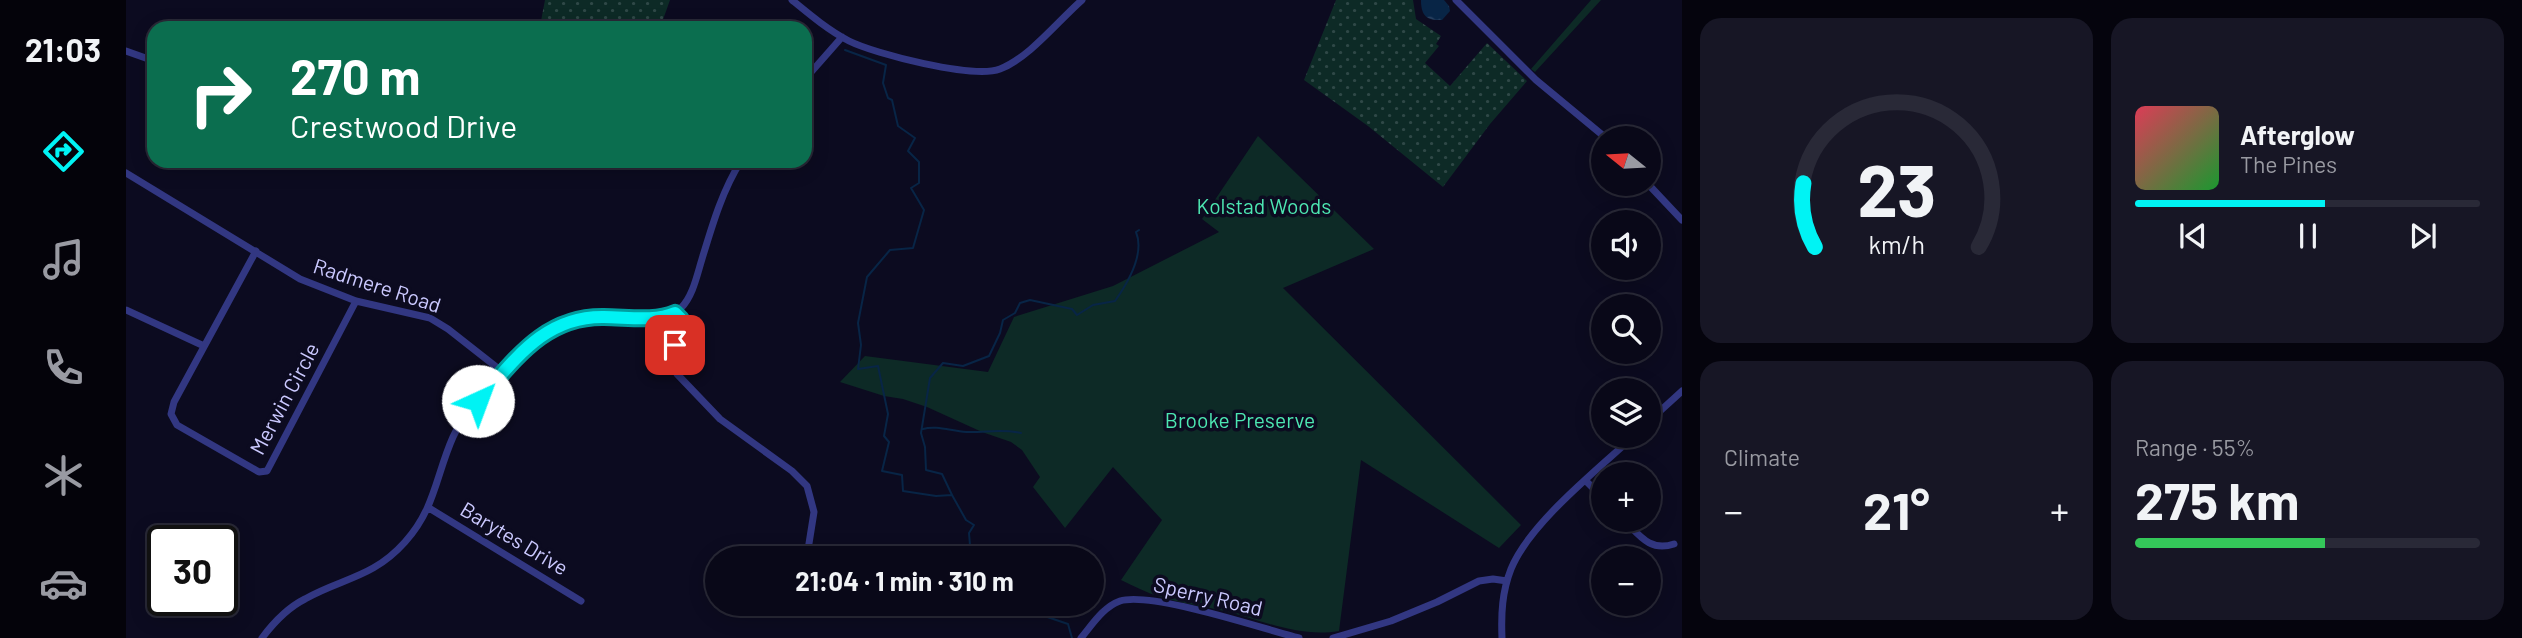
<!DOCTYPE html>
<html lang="en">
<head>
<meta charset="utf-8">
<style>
	:root { --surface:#090818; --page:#171625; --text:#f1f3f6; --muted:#999aa2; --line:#292937; --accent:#00f3f4 }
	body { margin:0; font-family:Barlow,sans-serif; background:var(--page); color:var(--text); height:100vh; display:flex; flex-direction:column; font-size:26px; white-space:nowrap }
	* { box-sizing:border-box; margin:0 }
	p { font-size:23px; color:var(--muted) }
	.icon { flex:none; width:38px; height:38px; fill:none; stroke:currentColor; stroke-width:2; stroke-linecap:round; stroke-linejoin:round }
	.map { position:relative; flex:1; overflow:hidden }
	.side { display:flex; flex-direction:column; gap:18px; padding:18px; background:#05040d; width:840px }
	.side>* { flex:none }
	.hud { position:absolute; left:21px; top:21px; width:665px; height:147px; border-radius:21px; box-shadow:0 4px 18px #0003,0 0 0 2px var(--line); background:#0b6e4f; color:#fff; overflow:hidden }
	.needle { width:46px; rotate:288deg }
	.controls { position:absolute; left:1465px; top:126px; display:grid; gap:14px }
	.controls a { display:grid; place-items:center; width:70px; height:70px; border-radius:50%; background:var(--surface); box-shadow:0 4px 18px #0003,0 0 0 2px var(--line); font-size:35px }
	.speed { position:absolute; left:21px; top:525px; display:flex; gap:14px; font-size:35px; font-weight:700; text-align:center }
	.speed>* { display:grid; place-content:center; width:91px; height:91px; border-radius:50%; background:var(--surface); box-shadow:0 4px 18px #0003,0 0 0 2px var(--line); line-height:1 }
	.speed .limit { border:4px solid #111; border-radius:10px; background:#fff; color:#111 }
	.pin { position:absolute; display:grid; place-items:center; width:60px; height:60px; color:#fff; margin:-30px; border-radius:14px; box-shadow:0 4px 10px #0006 }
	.me { position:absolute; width:77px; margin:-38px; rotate:43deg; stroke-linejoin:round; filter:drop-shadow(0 0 5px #0008) }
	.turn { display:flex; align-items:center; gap:24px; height:147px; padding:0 28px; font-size:32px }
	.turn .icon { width:91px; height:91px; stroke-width:2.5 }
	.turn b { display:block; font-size:49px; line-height:60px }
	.big { font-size:52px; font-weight:700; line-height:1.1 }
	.side .tile { flex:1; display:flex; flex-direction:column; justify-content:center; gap:10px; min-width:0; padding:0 24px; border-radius:21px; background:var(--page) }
	.side .dial { align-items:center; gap:0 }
	.dial svg { height:182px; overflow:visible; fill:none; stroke:var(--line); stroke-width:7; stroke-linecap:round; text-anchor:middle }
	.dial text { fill:var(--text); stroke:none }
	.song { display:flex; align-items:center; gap:21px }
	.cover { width:84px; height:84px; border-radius:10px; background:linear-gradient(135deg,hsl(350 70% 55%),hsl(130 70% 35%)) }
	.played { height:7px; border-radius:4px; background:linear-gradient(90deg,var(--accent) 55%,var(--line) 55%) }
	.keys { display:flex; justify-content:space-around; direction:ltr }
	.heat { display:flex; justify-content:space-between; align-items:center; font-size:38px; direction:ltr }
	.charge { height:10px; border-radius:5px; background:linear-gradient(90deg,#34c759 55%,var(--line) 0) }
	.side .tiles { flex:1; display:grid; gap:18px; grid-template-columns:repeat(2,1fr) }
	.trip { position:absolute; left:579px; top:546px; width:399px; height:70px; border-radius:35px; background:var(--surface); box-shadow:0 4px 18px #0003,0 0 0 2px var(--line); font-weight:700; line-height:70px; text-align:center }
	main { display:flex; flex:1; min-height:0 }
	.menu { display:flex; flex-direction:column; width:126px; justify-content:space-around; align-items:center; background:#04030a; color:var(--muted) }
	.menu .icon { width:49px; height:49px }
	.menu .on { color:var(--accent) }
	.menu b { font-size:32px; color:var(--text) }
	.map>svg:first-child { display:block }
</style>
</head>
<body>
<main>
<nav class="menu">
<b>21:03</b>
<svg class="icon on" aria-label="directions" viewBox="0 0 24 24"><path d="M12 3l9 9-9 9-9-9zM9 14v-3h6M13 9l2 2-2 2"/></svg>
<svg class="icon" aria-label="music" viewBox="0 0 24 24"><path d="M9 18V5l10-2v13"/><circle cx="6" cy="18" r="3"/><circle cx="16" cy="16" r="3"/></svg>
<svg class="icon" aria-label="phone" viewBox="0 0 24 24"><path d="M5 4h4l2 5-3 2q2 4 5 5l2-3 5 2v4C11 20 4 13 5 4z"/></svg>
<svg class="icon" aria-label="climate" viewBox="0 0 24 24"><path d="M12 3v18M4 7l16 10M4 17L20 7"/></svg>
<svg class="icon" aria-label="car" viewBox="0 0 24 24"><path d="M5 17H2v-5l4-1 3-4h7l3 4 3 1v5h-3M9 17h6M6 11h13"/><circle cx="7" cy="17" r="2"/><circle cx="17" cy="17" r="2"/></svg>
</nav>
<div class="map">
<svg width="1556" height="638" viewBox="0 0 1556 638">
	<defs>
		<pattern id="grass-dots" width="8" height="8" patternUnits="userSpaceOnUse" patternTransform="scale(1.75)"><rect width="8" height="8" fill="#0d2a26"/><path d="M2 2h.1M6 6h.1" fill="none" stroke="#2f4847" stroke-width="1.8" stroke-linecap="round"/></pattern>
		<pattern id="water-ripples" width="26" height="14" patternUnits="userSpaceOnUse" patternTransform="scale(1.75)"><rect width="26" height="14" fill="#082546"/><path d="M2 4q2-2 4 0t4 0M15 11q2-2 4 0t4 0" fill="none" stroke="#2b4362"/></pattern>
	</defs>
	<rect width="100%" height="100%" fill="#0c0b20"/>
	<path fill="url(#grass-dots)" d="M419,0H544L534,28H426V24L415,21Z
		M1210,0H1287L1290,19L1315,36L1310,44L1313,46L1299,63L1324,86L1361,43L1401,81L1364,124L1317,187L1242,126L1178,80Z"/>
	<path fill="#0d2a26" d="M1465,0H1475L1409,72L1405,69Z
		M1132,136L1248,249L1157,288L1395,525L1373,548L1235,460L1213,631C1173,638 1136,620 1098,611C1077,606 1055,603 1034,597C1021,593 1008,586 995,580L1036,520L987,467L939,528L907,487L914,477L896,450L885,442L856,432L801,407L777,399L758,396L714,382L739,356L862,372L888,317L987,286L1093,232L1076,219Z"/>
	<path fill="url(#water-ripples)" d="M1295,0H1318L1323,6L1324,11L1316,20C1300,21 1295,15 1295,0Z"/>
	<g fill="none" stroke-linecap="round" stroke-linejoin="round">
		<path stroke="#082546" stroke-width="2" d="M719,50L760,65L757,83L762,98L766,100L772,126L789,138L782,151L793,162V183L785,188L798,210L787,248L764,250L741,277L732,323L735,345L732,369L752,366L762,414L758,436L763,442L756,471L776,475L777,491L810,496L826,495L840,520L848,525L843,533L845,558
			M797,429C810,425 825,431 840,432C859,433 874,428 895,433
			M826,495L816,474L800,470L799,447L795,433L804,378L817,363L837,366L863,356L874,333L877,320L889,313L894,303L904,300L946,309L951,315L967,305L989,301C1001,284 1019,254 1010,232L1013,230
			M883,604L942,624L946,638"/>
		<path stroke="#323782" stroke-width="7" d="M666,0C683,14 702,30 723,41C749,54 847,79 874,69C903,58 932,21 956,0
			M1330,0L1410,80L1480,138
			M0,51L28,61
			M679,79L716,37
			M0,173L174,279L230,301L304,318L322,329L378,373
			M1522,184L1556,220
			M130,251L48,402L45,414L51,425L133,472L141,471L230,301
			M0,310L78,346
			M549,313L555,319C555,339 538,356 551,374L594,419L666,471L681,486L688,512L681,556
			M1522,422L1556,391
			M1460,481L1477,498
			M303,508L455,601
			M1498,520C1514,536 1524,552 1548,544
			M136,638C148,622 161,608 179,599C216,578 247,578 279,542C309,509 310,475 327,437C340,408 396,349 422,331C462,304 528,333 555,308C567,296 571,275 576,259C586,226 596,191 615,161
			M955,638C966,625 977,607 994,601C1025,591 1137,629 1173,638
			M1207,638L1265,621L1311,602L1353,581L1367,579L1381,581
			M1376,638C1375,614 1376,592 1385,569C1403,524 1471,470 1508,436"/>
	</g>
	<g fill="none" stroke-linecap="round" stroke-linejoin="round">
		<defs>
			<path id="route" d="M352,401C389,360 418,316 478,317C501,317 528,322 549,313L555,319L549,345"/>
		</defs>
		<use href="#route" stroke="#009e9f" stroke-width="18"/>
		<use href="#route" stroke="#00f3f4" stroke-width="12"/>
	</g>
	<g text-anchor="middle" stroke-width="7" stroke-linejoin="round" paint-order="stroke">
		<g font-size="21" fill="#4de7b2" stroke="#0c0b20">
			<text x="1138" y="214">Kolstad Woods</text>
			<text x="1114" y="428">Brooke Preserve</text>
		</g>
		<g font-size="21" fill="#cbc9ff" stroke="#0c0b20">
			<text transform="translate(251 286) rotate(18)" y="7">Radmere Road</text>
			<text transform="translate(159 399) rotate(-62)" y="7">Merwin Circle</text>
			<text transform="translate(388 539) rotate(31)" y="7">Barytes Drive</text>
			<text transform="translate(1082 597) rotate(13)" y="7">Sperry Road</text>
		</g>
	</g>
</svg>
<div class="controls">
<a><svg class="needle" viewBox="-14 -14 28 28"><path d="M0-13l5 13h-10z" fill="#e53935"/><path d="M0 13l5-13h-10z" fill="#999aa2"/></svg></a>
<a><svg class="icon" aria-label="sound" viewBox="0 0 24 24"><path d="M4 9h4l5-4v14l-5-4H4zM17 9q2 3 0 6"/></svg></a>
<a><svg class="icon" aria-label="search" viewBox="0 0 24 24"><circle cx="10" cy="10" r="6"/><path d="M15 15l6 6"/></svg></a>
<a><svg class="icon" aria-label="layers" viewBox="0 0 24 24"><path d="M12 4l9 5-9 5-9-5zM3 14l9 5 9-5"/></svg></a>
<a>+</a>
<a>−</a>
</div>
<div class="speed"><div class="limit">30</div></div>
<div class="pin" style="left:549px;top:345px;background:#d93025"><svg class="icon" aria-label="arrive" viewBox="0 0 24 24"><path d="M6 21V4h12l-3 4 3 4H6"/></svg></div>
<svg class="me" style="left:352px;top:401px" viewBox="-20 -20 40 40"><circle r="19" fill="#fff"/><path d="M0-13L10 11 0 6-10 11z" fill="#00f3f4"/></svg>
<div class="trip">21:04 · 1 min · 310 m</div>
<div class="hud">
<div class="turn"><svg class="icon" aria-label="right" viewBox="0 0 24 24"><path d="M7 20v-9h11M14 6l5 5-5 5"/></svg><div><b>270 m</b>Crestwood Drive</div></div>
</div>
</div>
<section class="side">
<div class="tiles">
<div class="tile dial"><svg viewBox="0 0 100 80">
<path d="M14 69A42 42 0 1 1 86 69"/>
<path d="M14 69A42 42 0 0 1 9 41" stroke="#00f3f4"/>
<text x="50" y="56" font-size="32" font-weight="700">23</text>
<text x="50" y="72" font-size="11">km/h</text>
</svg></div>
<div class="tile">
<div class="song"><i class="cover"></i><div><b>Afterglow</b><p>The Pines</p></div></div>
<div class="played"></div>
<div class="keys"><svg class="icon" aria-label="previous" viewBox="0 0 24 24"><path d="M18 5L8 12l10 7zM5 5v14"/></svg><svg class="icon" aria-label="pause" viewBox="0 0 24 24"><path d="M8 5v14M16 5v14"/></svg><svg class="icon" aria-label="next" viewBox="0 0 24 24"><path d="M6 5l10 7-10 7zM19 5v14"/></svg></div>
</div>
<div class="tile"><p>Climate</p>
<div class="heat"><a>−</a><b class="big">21°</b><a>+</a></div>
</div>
<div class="tile"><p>Range · 55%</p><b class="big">275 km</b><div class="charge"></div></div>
</div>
</section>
</main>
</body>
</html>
